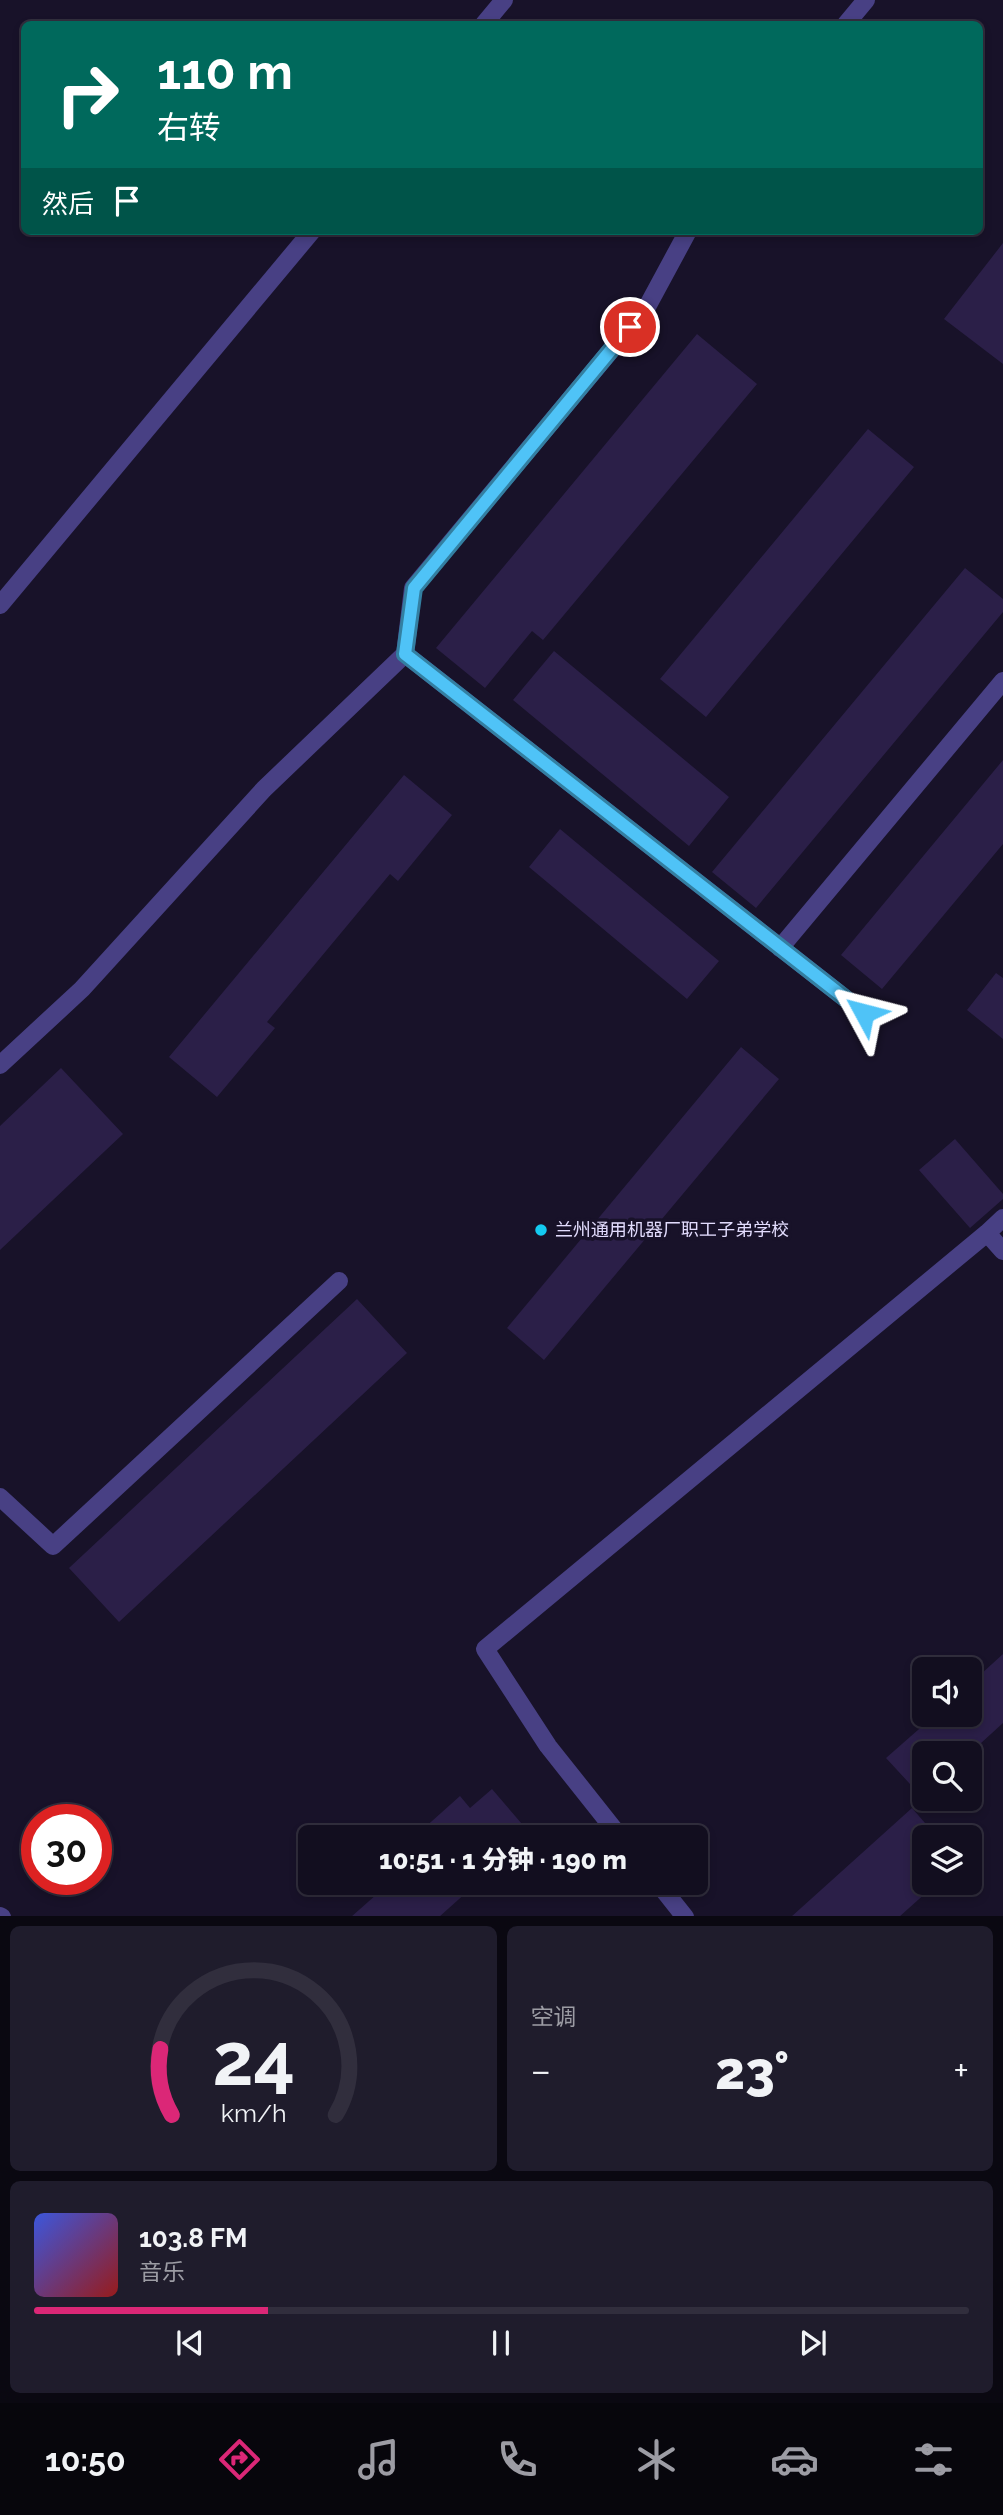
<!DOCTYPE html>
<html lang="zh">
<head>
<meta charset="utf-8">
<style>
	:root { --surface:#120e1f; --page:#1f1c2c; --text:#f1f3f6; --muted:#9c9ca4; --line:#312e3d; --accent:#db2777 }
	body { margin:0; font-family:Raleway,"Noto Sans SC",sans-serif; background:var(--page); color:var(--text); height:100vh; display:flex; flex-direction:column; font-size:26px; white-space:nowrap }
	* { box-sizing:border-box; margin:0 }
	p { font-size:23px; color:var(--muted) }
	.icon { flex:none; width:38px; height:38px; fill:none; stroke:currentColor; stroke-width:2; stroke-linecap:round; stroke-linejoin:round }
	.map { position:relative; height:1916px; overflow:hidden }
	.drawer { display:flex; flex-direction:column; gap:10px; padding:10px; background:#0a0811; flex:1 }
	.drawer>* { flex:none }
	.guide { position:absolute; left:21px; top:21px; width:962px; height:214px; border-radius:10px; box-shadow:0 4px 10px #0003,0 0 0 2px var(--line); background:#00695c; color:#fff; overflow:hidden }
	.buttons { position:absolute; left:912px; top:1657px; display:grid; gap:14px }
	.buttons a { display:grid; place-items:center; width:70px; height:70px; border-radius:10px; background:var(--surface); box-shadow:0 4px 10px #0003,0 0 0 2px var(--line); font-size:35px }
	.speed { position:absolute; left:21px; top:1804px; display:flex; gap:14px; font-size:35px; font-weight:700; text-align:center }
	.speed>* { display:grid; place-content:center; width:91px; height:91px; border-radius:50%; background:var(--surface); box-shadow:0 4px 10px #0003,0 0 0 2px var(--line); line-height:1 }
	.speed .limit { border:10px solid #d22; background:#fff; color:#111 }
	.pin { position:absolute; display:grid; place-items:center; width:60px; height:60px; color:#fff; margin:-30px; border:4px solid #fff; border-radius:50%; box-shadow:0 2px 7px #0007 }
	.me { position:absolute; width:77px; margin:-38px; rotate:308deg; stroke-linejoin:round; filter:drop-shadow(0 0 5px #0008) }
	.turn { display:flex; align-items:center; gap:24px; height:147px; padding:0 21px; font-size:32px }
	.turn .icon { width:91px; height:91px; stroke-width:2.5 }
	.turn b { display:block; font-size:49px; line-height:60px }
	.then { display:flex; align-items:center; height:66px; padding:0 21px; background:#0003; gap:14px; font-size:26px }
	.big { font-size:52px; font-weight:800; line-height:1.1 }
	.drawer .tile { flex:1; display:flex; flex-direction:column; justify-content:center; gap:10px; min-width:0; padding:0 24px; border-radius:10px; background:var(--page) }
	.drawer .dial { align-items:center; gap:0 }
	.dial svg { height:182px; overflow:visible; fill:none; stroke:var(--line); stroke-width:7; stroke-linecap:round; text-anchor:middle }
	.dial text { fill:var(--text); stroke:none }
	.song { display:flex; align-items:center; gap:21px }
	.cover { width:84px; height:84px; border-radius:10px; background:linear-gradient(135deg,hsl(230 70% 55%),hsl(0 70% 35%)) }
	.played { height:7px; border-radius:4px; background:linear-gradient(90deg,var(--accent) 25%,var(--line) 25%) }
	.keys { display:flex; justify-content:space-around; direction:ltr }
	.heat { display:flex; justify-content:space-between; align-items:center; font-size:38px; direction:ltr }
	.drawer .tiles { flex:1; display:grid; gap:10px; grid-template-columns:1fr 1fr }
	.tile:last-child { grid-column:span 2 }
	.trip { position:absolute; left:298px; top:1825px; width:410px; height:70px; border-radius:10px; background:var(--surface); box-shadow:0 4px 10px #0003,0 0 0 2px var(--line); font-weight:800; line-height:70px; text-align:center }
	.menu { display:flex; height:112px; justify-content:space-around; align-items:center; background:#07060c; color:var(--muted) }
	.menu .icon { width:49px; height:49px }
	.menu .on { color:var(--accent) }
	.menu b { font-size:32px; color:var(--text) }
	.map>svg:first-child { display:block }
</style>
</head>
<body>
<div class="map">
<svg width="1003" height="1917" viewBox="0 0 1003 1917">
	<rect width="100%" height="100%" fill="#181229"/>
	<path fill="#2b1f48" d="M1003,243V364L944,319Z
		M697,334L757,384L543,640L532,631L485,688L436,648Z
		M868,429L914,467L706,717L660,679Z
		M965,568L1003,599V612L756,908L712,872Z
		M554,651L729,797L689,846L513,700Z
		M1003,760V844L882,989L841,955Z
		M404,775L452,815L398,881L390,874L267,1022L275,1028L217,1097L169,1057Z
		M560,829L719,961L687,999L529,867Z
		M996,973L1003,978V1039L967,1010Z
		M741,1047L779,1079L544,1360L507,1328Z
		M61,1068L123,1134L0,1250V1126Z
		M955,1139L1003,1194V1199L970,1228L919,1170Z
		M357,1299L407,1353L119,1622L69,1568Z
		M1003,1654V1723L969,1754H924V1793L921,1796L886,1758L935,1715H970V1684Z
		M492,1789L534,1838H413L460,1796L470,1808Z
		M912,1808L938,1838H924V1883H937L899,1917H791Z
		M368,1883H477L439,1917H351L377,1894Z"/>
	<g fill="none" stroke-linecap="round" stroke-linejoin="round">
		<path stroke="#484084" stroke-width="18" d="M484,24L504,0
			M846,24L866,0
			M0,605L312,231
			M405,654L413,588L647,307L688,231
			M780,948L1003,681
			M0,1065L82,989L264,789L405,654L864,1013
			M987,1233L1003,1218
			M0,1497L53,1546L339,1281
			M621,1838L548,1746L485,1649L987,1233L1003,1251
			M658,1883L685,1917
			M0,1916L2,1917"/>
	</g>
	<g fill="none" stroke-linecap="round" stroke-linejoin="round">
		<defs>
			<path id="route" d="M630,327L414,588L405,654L864,1013"/>
		</defs>
		<use href="#route" stroke="#337fa1" stroke-width="18"/>
		<use href="#route" stroke="#4fc3f7" stroke-width="12"/>
	</g>
	<circle fill="#14caf1" stroke="#181229" stroke-width="2.5" cx="541" cy="1230" r="7"/>
	<g text-anchor="middle" stroke-width="7" stroke-linejoin="round" paint-order="stroke">
		<g font-size="18" fill="#e2dcfd" stroke="#181229" text-anchor="start">
			<text x="555" y="1236">兰州通用机器厂职工子弟学校</text>
		</g>
	</g>
</svg>
<div class="buttons">
<a><svg class="icon" aria-label="sound" viewBox="0 0 24 24"><path d="M4 9h4l5-4v14l-5-4H4zM17 9q2 3 0 6"/></svg></a>
<a><svg class="icon" aria-label="search" viewBox="0 0 24 24"><circle cx="10" cy="10" r="6"/><path d="M15 15l6 6"/></svg></a>
<a><svg class="icon" aria-label="layers" viewBox="0 0 24 24"><path d="M12 4l9 5-9 5-9-5zM3 14l9 5 9-5"/></svg></a>
</div>
<div class="speed"><div class="limit">30</div></div>
<div class="pin" style="left:630px;top:327px;background:#d93025"><svg class="icon" aria-label="arrive" viewBox="0 0 24 24"><path d="M6 21V4h12l-3 4 3 4H6"/></svg></div>
<svg class="me" style="left:864px;top:1013px" viewBox="-20 -20 40 40"><path d="M0-17L14 15 0 8-14 15z" fill="#4fc3f7" stroke="#fff" stroke-width="4"/></svg>
<div class="trip">10:51 · 1 分钟 · 190 m</div>
<div class="guide">
<div class="turn"><svg class="icon" aria-label="right" viewBox="0 0 24 24"><path d="M7 20v-9h11M14 6l5 5-5 5"/></svg><div><b>110 m</b>右转</div></div>
<div class="then">然后<svg class="icon" aria-label="arrive" viewBox="0 0 24 24"><path d="M6 21V4h12l-3 4 3 4H6"/></svg></div>
</div>
</div>
<section class="drawer">
<div class="tiles">
<div class="tile dial"><svg viewBox="0 0 100 80">
<path d="M14 69A42 42 0 1 1 86 69"/>
<path d="M14 69A42 42 0 0 1 9 40" stroke="#db2777"/>
<text x="50" y="56" font-size="32" font-weight="700">24</text>
<text x="50" y="72" font-size="11">km/h</text>
</svg></div>
<div class="tile"><p>空调</p>
<div class="heat"><a>−</a><b class="big">23°</b><a>+</a></div>
</div>
<div class="tile">
<div class="song"><i class="cover"></i><div><b>103.8 FM</b><p>音乐</p></div></div>
<div class="played"></div>
<div class="keys"><svg class="icon" aria-label="previous" viewBox="0 0 24 24"><path d="M18 5L8 12l10 7zM5 5v14"/></svg><svg class="icon" aria-label="pause" viewBox="0 0 24 24"><path d="M8 5v14M16 5v14"/></svg><svg class="icon" aria-label="next" viewBox="0 0 24 24"><path d="M6 5l10 7-10 7zM19 5v14"/></svg></div>
</div>
</div>
</section>
<nav class="menu">
<b>10:50</b>
<svg class="icon on" aria-label="directions" viewBox="0 0 24 24"><path d="M12 3l9 9-9 9-9-9zM9 14v-3h6M13 9l2 2-2 2"/></svg>
<svg class="icon" aria-label="music" viewBox="0 0 24 24"><path d="M9 18V5l10-2v13"/><circle cx="6" cy="18" r="3"/><circle cx="16" cy="16" r="3"/></svg>
<svg class="icon" aria-label="phone" viewBox="0 0 24 24"><path d="M5 4h4l2 5-3 2q2 4 5 5l2-3 5 2v4C11 20 4 13 5 4z"/></svg>
<svg class="icon" aria-label="climate" viewBox="0 0 24 24"><path d="M12 3v18M4 7l16 10M4 17L20 7"/></svg>
<svg class="icon" aria-label="car" viewBox="0 0 24 24"><path d="M5 17H2v-5l4-1 3-4h7l3 4 3 1v5h-3M9 17h6M6 11h13"/><circle cx="7" cy="17" r="2"/><circle cx="17" cy="17" r="2"/></svg>
<svg class="icon" aria-label="filters" viewBox="0 0 24 24"><path d="M4 7h16M4 17h16"/><circle cx="9" cy="7" r="2"/><circle cx="15" cy="17" r="2"/></svg>
</nav>
</body>
</html>
